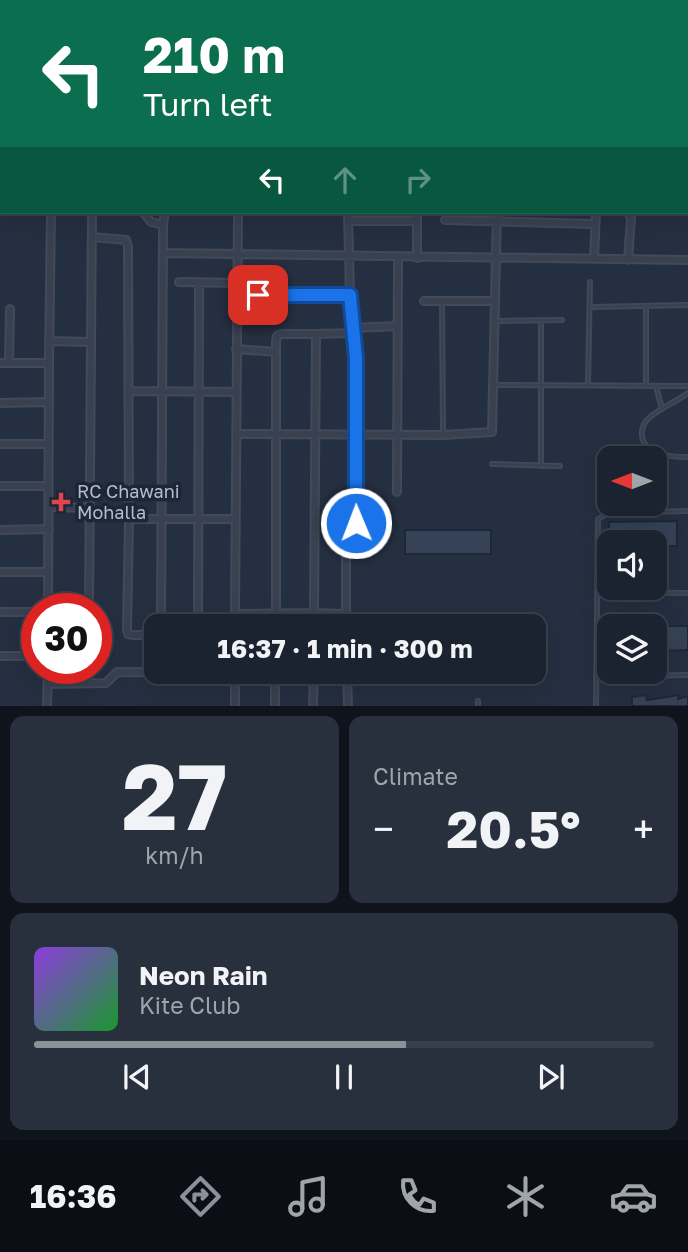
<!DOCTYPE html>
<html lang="en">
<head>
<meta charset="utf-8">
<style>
	:root { --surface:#1b2331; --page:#282f3d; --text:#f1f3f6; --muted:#a0a4ab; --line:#39404d; --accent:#8c9099 }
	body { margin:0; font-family:"Golos Text",sans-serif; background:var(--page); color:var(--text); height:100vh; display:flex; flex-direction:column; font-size:26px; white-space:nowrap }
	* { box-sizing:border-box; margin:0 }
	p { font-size:23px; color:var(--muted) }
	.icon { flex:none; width:38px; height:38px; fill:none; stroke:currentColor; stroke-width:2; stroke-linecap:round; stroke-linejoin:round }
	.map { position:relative; height:706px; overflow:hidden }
	.sheet { display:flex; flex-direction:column; gap:10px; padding:10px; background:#0f131b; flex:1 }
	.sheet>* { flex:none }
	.guide { position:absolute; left:0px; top:0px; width:690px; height:214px; box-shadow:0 7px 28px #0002,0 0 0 2px var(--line); background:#0b6e4f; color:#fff; overflow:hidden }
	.needle { width:46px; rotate:270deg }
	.fabs { position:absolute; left:597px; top:446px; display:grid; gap:14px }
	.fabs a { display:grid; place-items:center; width:70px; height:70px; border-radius:14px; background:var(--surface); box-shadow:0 7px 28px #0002,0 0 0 2px var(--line); font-size:35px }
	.speed { position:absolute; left:21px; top:593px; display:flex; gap:14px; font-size:35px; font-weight:700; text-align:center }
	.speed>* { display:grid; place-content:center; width:91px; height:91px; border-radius:50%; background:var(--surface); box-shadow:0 7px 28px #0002,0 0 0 2px var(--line); line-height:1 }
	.speed .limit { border:10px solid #d22; background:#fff; color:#111 }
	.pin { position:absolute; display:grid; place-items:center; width:60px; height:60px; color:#fff; margin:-30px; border-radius:14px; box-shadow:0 4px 10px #0006 }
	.me { position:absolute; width:77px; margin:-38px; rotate:359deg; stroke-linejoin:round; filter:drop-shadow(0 0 5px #0008) }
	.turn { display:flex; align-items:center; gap:24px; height:147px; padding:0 28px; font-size:32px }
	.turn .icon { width:91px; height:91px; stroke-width:2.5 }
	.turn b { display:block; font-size:49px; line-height:60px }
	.lanes { display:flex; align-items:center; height:66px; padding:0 28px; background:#0003; justify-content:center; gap:35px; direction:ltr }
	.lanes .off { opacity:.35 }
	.big { font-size:52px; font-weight:700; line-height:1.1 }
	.sheet .card { flex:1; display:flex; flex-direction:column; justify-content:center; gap:10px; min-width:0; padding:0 24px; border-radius:14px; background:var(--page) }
	.sheet .dial { align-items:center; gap:0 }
	.dial b { font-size:91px; line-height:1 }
	.song { display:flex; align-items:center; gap:21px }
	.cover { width:84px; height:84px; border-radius:10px; background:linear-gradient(135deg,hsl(270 70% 55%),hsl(130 70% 35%)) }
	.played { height:7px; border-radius:4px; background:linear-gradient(90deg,var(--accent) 60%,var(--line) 60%) }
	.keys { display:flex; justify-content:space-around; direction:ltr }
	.heat { display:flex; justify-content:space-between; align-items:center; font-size:38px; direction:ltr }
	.sheet .tiles { flex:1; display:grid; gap:10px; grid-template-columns:1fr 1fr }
	.card:last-child { grid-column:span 2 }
	.trip { position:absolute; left:144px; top:614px; width:402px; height:70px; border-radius:14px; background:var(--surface); box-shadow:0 7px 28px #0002,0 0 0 2px var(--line); font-weight:700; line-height:70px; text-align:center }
	.tabs { display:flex; height:112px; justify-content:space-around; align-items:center; background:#0b0e14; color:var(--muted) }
	.tabs .icon { width:49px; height:49px }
	.tabs .selected { color:var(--accent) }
	.tabs b { font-size:32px; color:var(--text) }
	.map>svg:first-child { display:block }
</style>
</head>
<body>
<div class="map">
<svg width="688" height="706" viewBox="0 0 688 706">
	<rect width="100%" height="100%" fill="#242f41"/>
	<path fill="#364257" stroke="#1f2838" stroke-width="2" d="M677,521V546H654V542H609V522Z
		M405,530H491V554H405Z
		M654,626H688V650L654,651Z
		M646,695L647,700L679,695L678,699L688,696V706H632V697Z"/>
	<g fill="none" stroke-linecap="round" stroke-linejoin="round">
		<defs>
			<path id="service" d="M688,42V41
				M442,302L443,435
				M646,306V386
				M590,307L688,305
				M541,320V466
				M495,321L562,320
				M588,384L590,282
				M495,385L688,386
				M656,386L662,409
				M688,393C676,402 662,407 650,417C644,422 641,428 642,436C645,456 672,457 688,457
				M492,464L560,466
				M597,592L688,593
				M596,677L688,675
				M478,701V706
				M596,706L598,519L608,513L688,511"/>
			<path id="minor" d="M45,0L46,2
				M86,0H95
				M166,0L167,2
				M291,0L292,2
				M329,0L331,2
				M378,0L380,2
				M441,0L443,2
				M178,2L182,0
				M264,2L267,0
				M491,2L492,0
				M603,2L604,0
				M0,71L2,74
				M0,121L2,120
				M143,212L151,222L163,225
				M238,212L235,614L314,613L316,334L353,333L350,295L348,212
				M417,212V258
				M445,220L595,224
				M348,221H416
				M92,237L126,240L128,247L129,519L127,630L128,634L132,635H156
				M163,253L688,260
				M594,259L596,212
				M628,260L631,218L628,212
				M179,282L236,283
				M237,295H350
				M424,301H495
				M353,328L398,326
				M49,341L91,342
				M236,349L276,352
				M0,363H49L48,609
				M9,363L10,309
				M49,363L51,212
				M129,391L236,392
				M0,403L49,402
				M236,434L443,435L492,432L497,212
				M0,444H49
				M0,486H48
				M397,492L398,257
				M49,507L90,508
				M129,519H235
				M0,530L49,529
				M0,572H48
				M89,609L92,212
				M0,612H37
				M235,614V626
				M276,614V341L277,336L281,334H316
				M161,626L163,225L165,212
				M198,626L199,282
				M314,626V613L346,614
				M346,626V555L354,536L356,523V388L353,333
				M96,640H105
				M0,656H37
				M347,672L348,706
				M47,684L106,683L117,672L235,673
				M47,706L48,668
				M235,706V672
				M275,706V672
				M313,706L314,672"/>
		</defs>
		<use href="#service" stroke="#424a5a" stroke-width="6"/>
		<use href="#minor" stroke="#424a5a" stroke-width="10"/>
		<use href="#service" stroke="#394150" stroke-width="2.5"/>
		<use href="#minor" stroke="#394150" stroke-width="6"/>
	</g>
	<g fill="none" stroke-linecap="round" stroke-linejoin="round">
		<defs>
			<path id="route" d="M258,295H350L356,358V523"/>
		</defs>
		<use href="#route" stroke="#114b97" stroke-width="18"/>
		<use href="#route" stroke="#1a73e8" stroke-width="12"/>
	</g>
	<path fill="#e0444e" stroke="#1d2636" stroke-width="2.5" d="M57.5 491.5h7v7h7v7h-7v7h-7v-7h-7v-7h7z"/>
	<g text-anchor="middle" stroke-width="7" stroke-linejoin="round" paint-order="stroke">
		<g font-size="18" fill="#b5bccb" stroke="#1d2636" text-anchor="start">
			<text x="77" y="498">RC Chawani<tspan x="77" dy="21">Mohalla</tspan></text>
		</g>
	</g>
</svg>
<div class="fabs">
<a><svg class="needle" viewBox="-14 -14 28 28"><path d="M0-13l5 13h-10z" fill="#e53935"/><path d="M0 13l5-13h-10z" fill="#a0a4ab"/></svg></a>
<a><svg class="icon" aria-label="sound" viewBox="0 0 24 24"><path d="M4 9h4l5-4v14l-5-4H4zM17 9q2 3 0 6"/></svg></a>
<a><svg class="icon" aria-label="layers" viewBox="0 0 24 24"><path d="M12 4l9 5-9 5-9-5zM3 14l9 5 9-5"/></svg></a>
</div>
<div class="speed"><div class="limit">30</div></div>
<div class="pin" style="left:258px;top:295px;background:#d93025"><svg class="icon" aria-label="arrive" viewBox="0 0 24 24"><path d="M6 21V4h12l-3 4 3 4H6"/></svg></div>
<svg class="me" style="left:356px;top:523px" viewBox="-20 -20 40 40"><circle r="17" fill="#1a73e8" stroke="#fff" stroke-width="3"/><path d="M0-11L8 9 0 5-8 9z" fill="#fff"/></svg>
<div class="trip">16:37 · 1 min · 300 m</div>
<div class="guide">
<div class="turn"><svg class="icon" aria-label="left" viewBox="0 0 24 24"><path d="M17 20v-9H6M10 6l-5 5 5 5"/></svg><div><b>210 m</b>Turn left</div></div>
<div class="lanes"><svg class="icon" aria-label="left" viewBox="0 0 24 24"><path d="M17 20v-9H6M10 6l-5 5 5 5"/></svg><svg class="icon off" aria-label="ahead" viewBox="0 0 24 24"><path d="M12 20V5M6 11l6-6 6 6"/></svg><svg class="icon off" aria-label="right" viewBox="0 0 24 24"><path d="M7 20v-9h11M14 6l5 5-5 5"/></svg></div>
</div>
</div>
<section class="sheet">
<div class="tiles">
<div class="card dial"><b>27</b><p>km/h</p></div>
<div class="card"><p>Climate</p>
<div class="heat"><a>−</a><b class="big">20.5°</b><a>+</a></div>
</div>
<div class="card">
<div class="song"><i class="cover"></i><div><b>Neon Rain</b><p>Kite Club</p></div></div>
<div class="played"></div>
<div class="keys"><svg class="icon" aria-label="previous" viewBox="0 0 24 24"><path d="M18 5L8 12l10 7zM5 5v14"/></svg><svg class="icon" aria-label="pause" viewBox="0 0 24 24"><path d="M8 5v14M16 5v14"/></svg><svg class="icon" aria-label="next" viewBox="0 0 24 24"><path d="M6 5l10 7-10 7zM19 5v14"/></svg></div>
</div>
</div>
</section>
<nav class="tabs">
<b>16:36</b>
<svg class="icon selected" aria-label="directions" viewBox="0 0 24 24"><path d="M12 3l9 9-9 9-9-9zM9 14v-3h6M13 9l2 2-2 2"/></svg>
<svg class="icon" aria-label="music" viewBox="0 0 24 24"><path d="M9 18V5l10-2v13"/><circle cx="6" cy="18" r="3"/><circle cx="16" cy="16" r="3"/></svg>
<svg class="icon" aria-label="phone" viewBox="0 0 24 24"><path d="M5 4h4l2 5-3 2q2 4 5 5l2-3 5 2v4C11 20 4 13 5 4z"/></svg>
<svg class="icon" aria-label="climate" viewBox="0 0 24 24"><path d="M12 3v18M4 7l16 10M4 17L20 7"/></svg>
<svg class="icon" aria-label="car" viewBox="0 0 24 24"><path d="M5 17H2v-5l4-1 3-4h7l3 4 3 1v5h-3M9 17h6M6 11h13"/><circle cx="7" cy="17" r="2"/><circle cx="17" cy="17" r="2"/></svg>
</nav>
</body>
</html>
